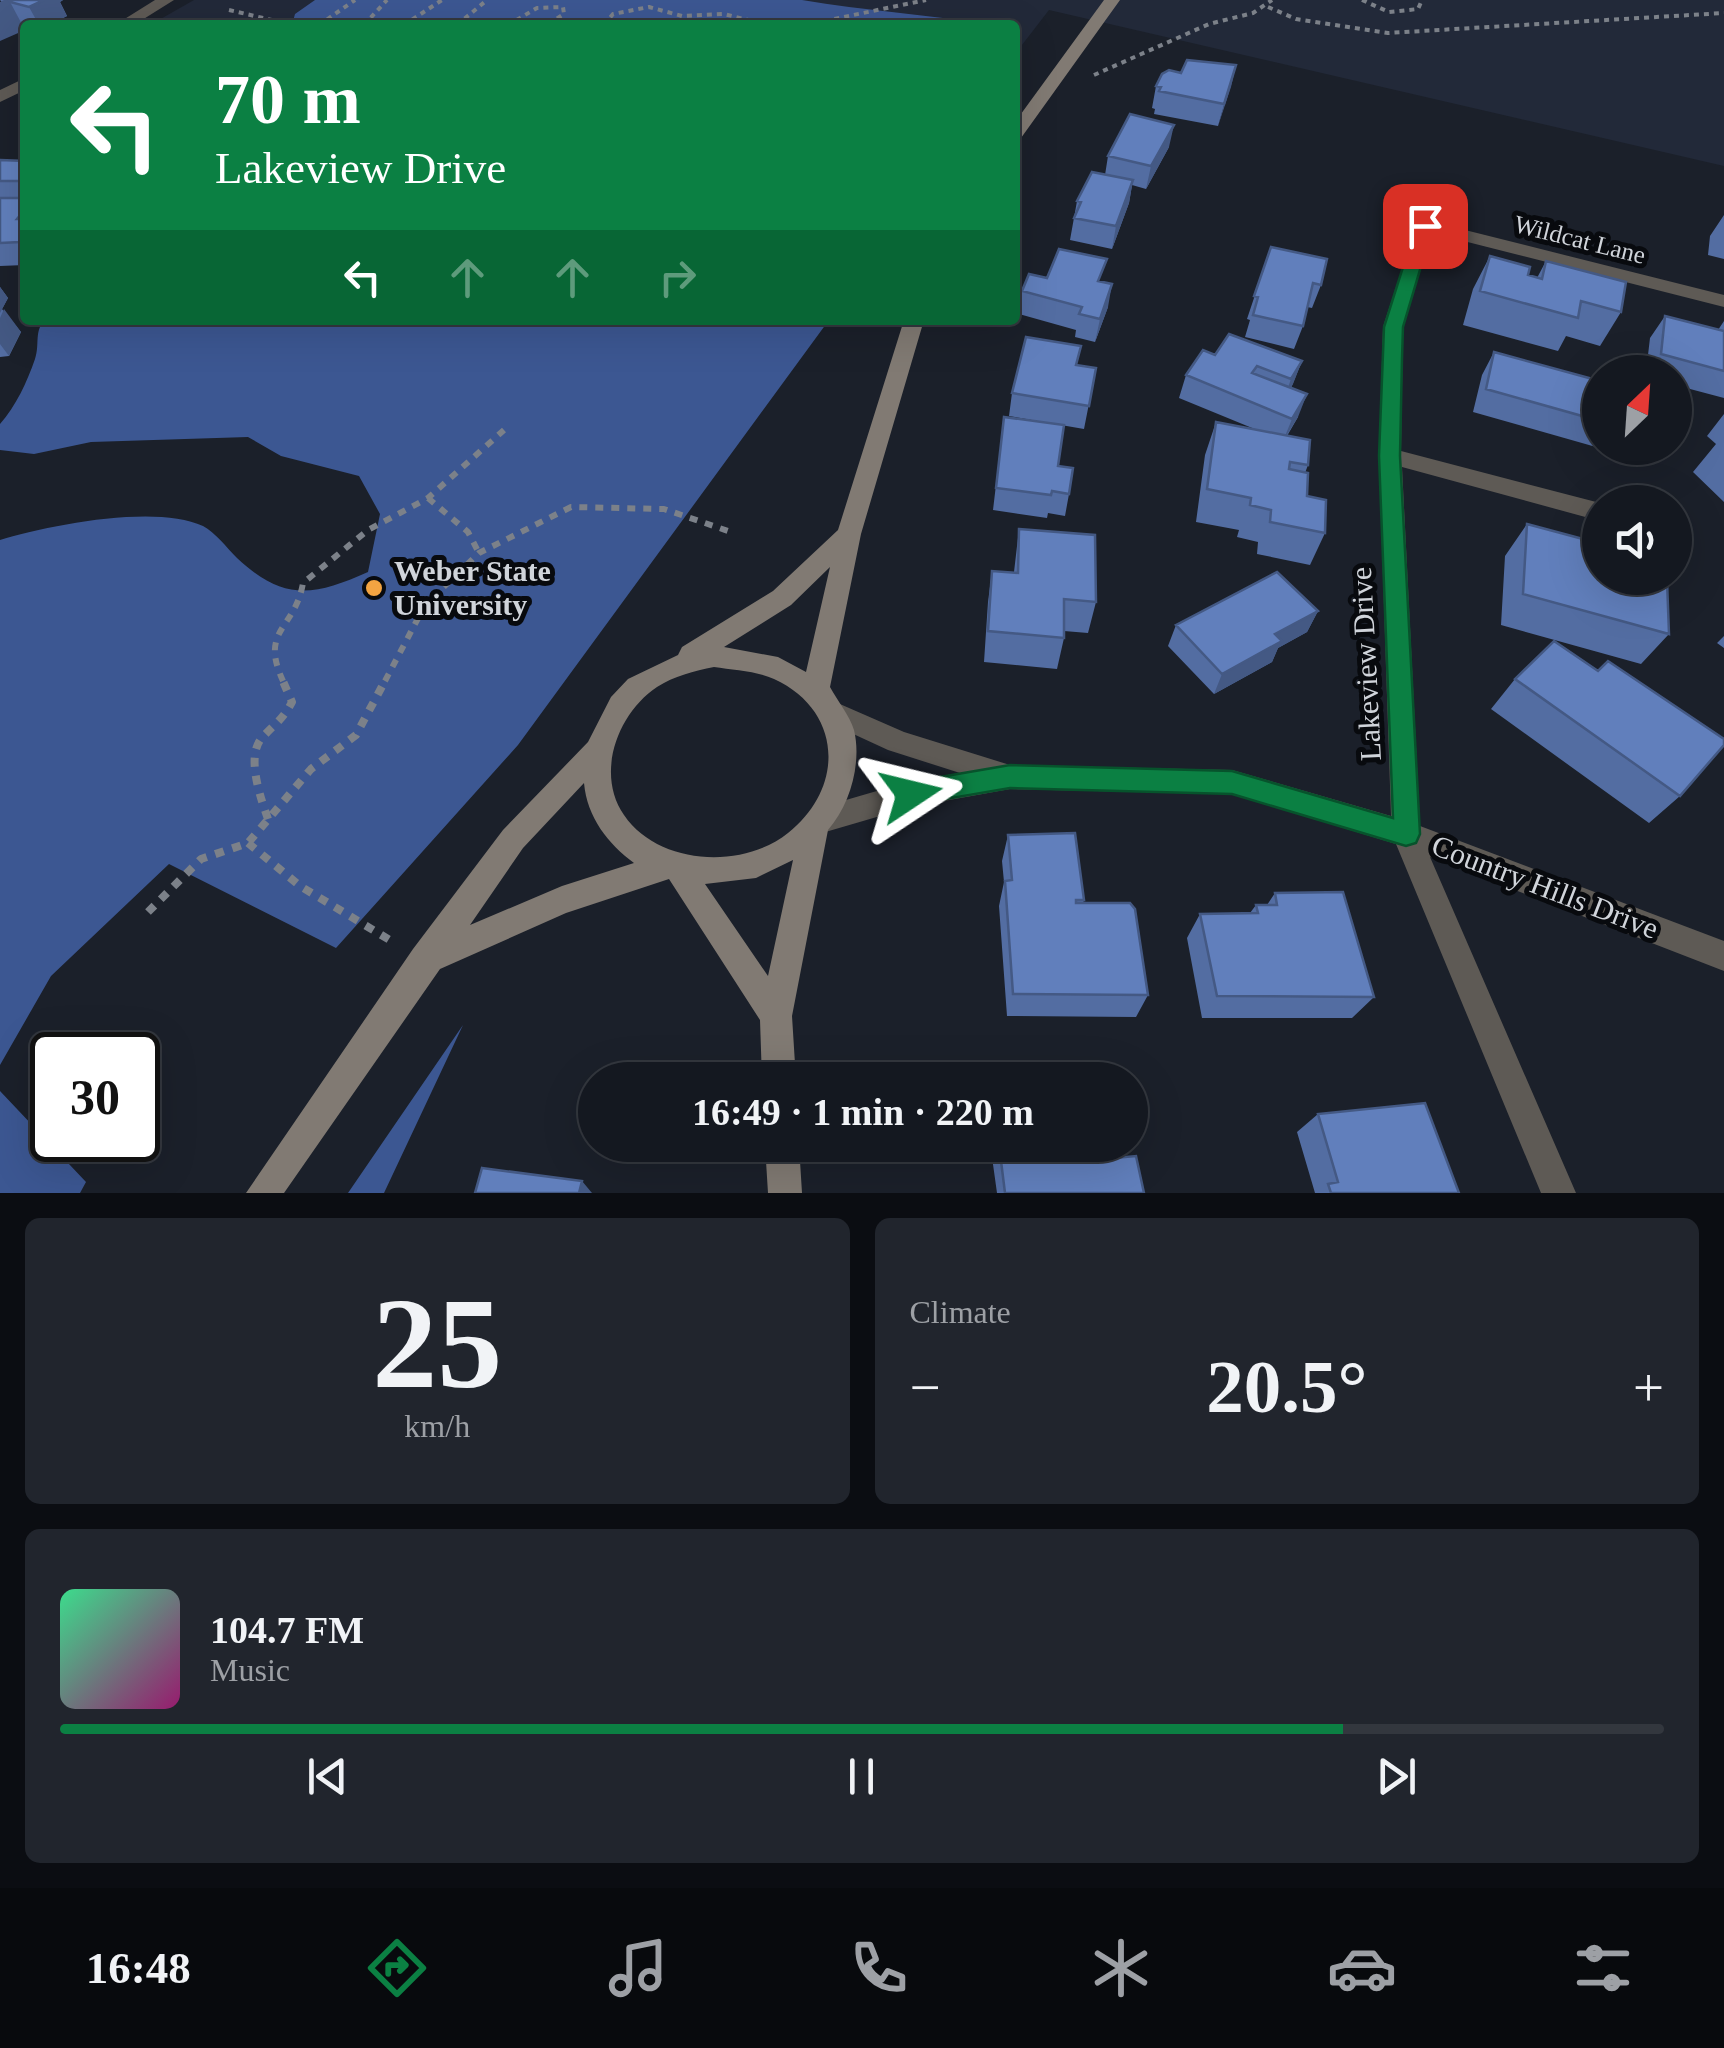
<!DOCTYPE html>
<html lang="en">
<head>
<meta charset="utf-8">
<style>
	:root { --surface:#141820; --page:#21252d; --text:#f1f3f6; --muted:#9da0a5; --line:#33373e; --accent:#0b8043 }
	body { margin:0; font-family:"Times New Roman",serif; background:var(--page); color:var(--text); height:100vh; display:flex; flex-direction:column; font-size:38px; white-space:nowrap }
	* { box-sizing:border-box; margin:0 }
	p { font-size:32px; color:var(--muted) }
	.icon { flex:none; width:55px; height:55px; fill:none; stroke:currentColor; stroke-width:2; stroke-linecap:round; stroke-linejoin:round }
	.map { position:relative; height:1193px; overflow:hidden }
	.panel { display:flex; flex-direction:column; gap:25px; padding:25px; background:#0b0d12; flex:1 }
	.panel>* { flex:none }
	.guide { position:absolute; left:20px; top:20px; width:1000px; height:305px; border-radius:10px; box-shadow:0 10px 40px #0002,0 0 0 2px var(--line); background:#0b8043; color:#fff; overflow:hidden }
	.needle { width:65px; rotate:25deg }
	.controls { position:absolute; left:1582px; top:355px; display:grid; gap:20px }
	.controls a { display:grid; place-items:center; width:110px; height:110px; border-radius:50%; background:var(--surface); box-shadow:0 10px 40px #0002,0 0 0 2px var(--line); font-size:50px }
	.speed { position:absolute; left:30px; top:1032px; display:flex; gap:20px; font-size:50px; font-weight:700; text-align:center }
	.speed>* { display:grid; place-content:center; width:130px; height:130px; border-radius:50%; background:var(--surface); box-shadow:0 10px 40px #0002,0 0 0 2px var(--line); line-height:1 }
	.speed .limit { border:5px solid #111; border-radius:15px; background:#fff; color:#111 }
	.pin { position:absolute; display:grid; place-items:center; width:85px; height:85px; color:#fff; margin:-42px; border-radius:20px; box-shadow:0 5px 15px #0006 }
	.me { position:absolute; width:110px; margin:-55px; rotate:80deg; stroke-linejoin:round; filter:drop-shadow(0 0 8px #0008) }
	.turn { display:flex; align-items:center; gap:35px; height:210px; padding:0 30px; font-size:45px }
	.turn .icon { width:130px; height:130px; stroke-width:2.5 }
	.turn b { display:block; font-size:70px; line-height:85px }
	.lanes { display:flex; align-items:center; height:95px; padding:0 30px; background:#0003; justify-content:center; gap:50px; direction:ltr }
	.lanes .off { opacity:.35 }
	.big { font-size:75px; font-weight:700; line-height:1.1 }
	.panel .card { flex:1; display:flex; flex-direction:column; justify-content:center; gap:15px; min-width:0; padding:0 35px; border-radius:15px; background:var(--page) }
	.panel .dial { align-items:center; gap:0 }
	.dial b { font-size:130px; line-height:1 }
	.song { display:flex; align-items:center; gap:30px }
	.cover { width:120px; height:120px; border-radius:15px; background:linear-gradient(135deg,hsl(150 70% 55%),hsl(320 70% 35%)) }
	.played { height:10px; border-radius:5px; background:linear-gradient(90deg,var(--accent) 80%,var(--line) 80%) }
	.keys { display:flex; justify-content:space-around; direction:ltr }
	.heat { display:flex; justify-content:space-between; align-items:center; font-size:55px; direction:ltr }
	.panel .tiles { flex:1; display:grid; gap:25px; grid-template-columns:1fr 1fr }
	.card:last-child { grid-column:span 2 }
	.trip { position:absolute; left:578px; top:1062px; width:570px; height:100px; border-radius:50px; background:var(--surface); box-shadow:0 10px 40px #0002,0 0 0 2px var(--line); font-weight:700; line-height:100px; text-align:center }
	.tab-bar { display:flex; height:160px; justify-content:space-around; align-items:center; background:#080a0d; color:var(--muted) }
	.tab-bar .icon { width:70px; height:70px }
	.tab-bar .selected { color:var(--accent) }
	.tab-bar b { font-size:45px; color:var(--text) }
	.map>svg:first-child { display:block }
</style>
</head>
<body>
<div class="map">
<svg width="1724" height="1193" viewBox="0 0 1724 1193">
	<rect width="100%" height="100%" fill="#1b202a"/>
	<path fill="#222939" d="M194,0H1724V166L1049,10L1015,54V25H150Z"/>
	<path fill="#3c5792" d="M315,0H802C865,11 927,14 990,25H292L295,14Z
		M44,320H829L518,745L336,948L169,864L51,976L0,1065V540C49,525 156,504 203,526C215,532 227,548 237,558C284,602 314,596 368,572L380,514L359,476L281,456L248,437L91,442L34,454L0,450V424C16,406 27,382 35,359C40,344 34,333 44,320Z
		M463,1025L384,1193H348Z
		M0,1091L86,1182L80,1193H0Z"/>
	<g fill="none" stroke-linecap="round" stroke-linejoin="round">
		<path stroke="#7c8189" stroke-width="4" stroke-dasharray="5 5" stroke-linecap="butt" d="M1362,0L1389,12L1418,9L1422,0
			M1268,7L1296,19L1388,33L1724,13
			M229,10L293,25
			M319,25L355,0
			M364,25L387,0
			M404,25L442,0
			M457,25L487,0
			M508,25L537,8L563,7L564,14L547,25
			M604,25L613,14L649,7L682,16L724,14L768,25
			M805,25L926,0
			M1094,75L1209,24L1253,13L1272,0"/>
		<path stroke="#7c8189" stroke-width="6" stroke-dasharray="8 8" stroke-linecap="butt" d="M428,498L468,532L479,553
			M283,681C259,629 295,630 303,583L368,530L428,498L504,430
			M385,681L425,605L479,553L571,507L664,509L734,533"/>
		<path stroke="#7c8189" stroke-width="8" stroke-dasharray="9 9" stroke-linecap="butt" d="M268,819C261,799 246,758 261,739C274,724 282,721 292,702L282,679
			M248,843L300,886L393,942
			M148,912L201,859L248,843L311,769L356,735L386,679"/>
		<path fill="#5e5a55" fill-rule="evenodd" d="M155,0H174L134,25H115Z
			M25,78V90L0,102V90Z
			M1425,220L1724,295V307L1432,233L1403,327L1401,451L1600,503V521L1402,467L1420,826L1724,941V971L1430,857L1576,1193H1541L1396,844L1232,794L1010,789L911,807L822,833L812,829L808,820L812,811L822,807L911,781L960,773L888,750L823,720L820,712L823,704L833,701L904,732L1010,765L1232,770L1391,816L1379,456L1383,327L1416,226Z"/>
		<path fill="#817a73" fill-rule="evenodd" d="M1104,0H1120L1021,138L1015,139V122Z
			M904,320H924L861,534L830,687C837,700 850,716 854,730C862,763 850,805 828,830L792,1016L796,1080H762L760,1020L669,879L566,913L440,969L284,1193H246L413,949L503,830L588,742L611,697L628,679L678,655L682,647L773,591L838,530ZM830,567L806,672L778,657L724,647L791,605ZM714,667C733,670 757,671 774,679C842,710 846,787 788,833C742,870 658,865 624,815C595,773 618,713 657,687C674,676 694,671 714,667ZM584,783C587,817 608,844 634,863L562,886L470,925L523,848ZM793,860L768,976L705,884L756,878Z
			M765,1145H799L802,1193H768Z"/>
	</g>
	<path fill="#536da2" d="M0,0H63L60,2L67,16L49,25H28L23,23L25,30Z
		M1236,65L1218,126L1154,114L1155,109L1152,108L1156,86L1181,73Z
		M1169,147L1146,189L1132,185L1129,203L1112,249L1070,240L1077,201L1105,175L1108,156Z
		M0,160L25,161V265L0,266Z
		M1724,215V259L1708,255L1710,236Z
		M1271,247L1321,285L1312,308L1307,307L1303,326L1294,349L1245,337L1250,320L1247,319Z
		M1490,256L1528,275L1537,278L1546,261L1621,312L1600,346L1566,336L1558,351L1463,325L1473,289Z
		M1047,278L1102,282L1108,307L1095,342L1075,337L1076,330L1019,314L1022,291Z
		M0,287L8,298L2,309L21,332L9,356L0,357Z
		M1665,316L1718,330L1724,321V398L1675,385V372H1646L1650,338Z
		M1494,352L1600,381V448H1605L1603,449L1473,412L1482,375Z
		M1215,355L1302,361L1291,388L1298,417L1287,436L1308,465L1305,473L1307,496L1325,533L1310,565L1257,554L1258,542L1237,537L1239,530L1196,522L1205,455L1216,422L1257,430L1179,398L1186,375Z
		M1077,365L1096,368L1084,429L1009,416L1012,393Z
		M1724,414V502L1693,472L1716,444L1707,436Z
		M1004,417L1058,466L1069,494L1065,516L1048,513L1047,518L993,510Z
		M1527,524L1583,547L1600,578L1669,634L1641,664L1501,625L1505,556Z
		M1019,529L1096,602L1088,633L1064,631V638L1057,669L984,662L988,602L992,571L1014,572Z
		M1318,611L1307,632L1278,648L1272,662L1214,694L1168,646L1176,625Z
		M1724,636V648L1717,643Z
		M1598,671L1680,796L1649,823L1491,709L1515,679Z
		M1008,835L1084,900L1083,903L1148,995L1136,1017L1007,1016L999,906L1004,882L1002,861Z
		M1275,893L1374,997L1352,1018H1202L1187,938L1200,914L1250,913L1256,905H1267Z
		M1318,1114L1459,1193H1315L1297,1132Z
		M993,1145H1101L1104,1159L1144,1193H997L991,1150Z"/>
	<path fill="#445984" d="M4,0H9L25,30L0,41V2Z
		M43,0H63L60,2L67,16L49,25H39L29,7Z
		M1236,65L1231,87L1218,126L1224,104Z
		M1174,125L1169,147L1146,189L1151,166Z
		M1133,180L1129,203L1112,249L1116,226Z
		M25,235V250L20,242Z
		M1112,284L1108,307L1095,342L1100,319Z
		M0,287L8,298L0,313Z
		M4,309L21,332L9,356L0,344V318Z
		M1302,361L1293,384L1283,402L1291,379Z
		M1307,394L1298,417L1283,441L1292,419Z
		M1318,611L1307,632L1278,648L1272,662L1214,694L1222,674L1275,634Z
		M582,1181L592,1193H579Z"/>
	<path fill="#617fbc" stroke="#445984" stroke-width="2.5" d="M9,0H44L29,7L10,2Z
		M1187,60L1236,65L1224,104L1159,91L1161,87L1156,86L1162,74L1169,70L1181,73Z
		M1130,114L1174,125L1151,166L1108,156Z
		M0,160L25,161V181H0Z
		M1092,172L1133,180L1116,226L1074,218L1081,202L1077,201Z
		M0,198H25V209L17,219H25V235L20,242L0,243Z
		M1271,247L1327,259L1321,285L1313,283L1303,326L1253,315L1258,297L1254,296Z
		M1059,249L1107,259L1098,281L1112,284L1100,319L1079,314L1082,307L1022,291L1029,274L1047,278Z
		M1490,256L1530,267L1528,275L1542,279L1546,261L1626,282L1621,312L1581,301L1578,318L1480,291Z
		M1665,316L1724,331V371L1661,354Z
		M1229,334L1302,361L1291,379L1257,366L1252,373L1307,394L1292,419L1186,375L1203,350L1215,355Z
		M1026,337L1081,346L1076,365L1096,368L1089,406L1012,393Z
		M1494,352L1600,381V421L1486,389Z
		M1004,417L1064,425L1058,466L1073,468L1069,494L1052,491L1051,495L996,488Z
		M1216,422L1310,440L1308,465L1290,462L1289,469L1308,473L1307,496L1326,500L1325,533L1270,522L1271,510L1250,505L1251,498L1207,489Z
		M1527,524L1583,539V547L1600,552V578H1656L1667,580L1669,634L1523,594Z
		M1019,529L1095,535L1096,602L1064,599V638L988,631L992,571L1018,573Z
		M1277,572L1318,611L1275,634L1282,641L1222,674L1176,625Z
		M1554,641L1598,671L1608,661L1724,739V745L1680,796L1515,679Z
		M1075,833L1084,900H1076V903H1130L1135,909L1148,995L1013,994L1005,881L1012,880L1008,835Z
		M1343,892L1374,997L1217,996L1200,914L1258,913L1256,905H1277L1275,893Z
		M1425,1103L1459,1193H1331L1328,1184L1338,1182L1318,1114Z
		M999,1145H1101L1104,1159L1136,1156L1144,1193H1005Z
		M482,1168L582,1181L579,1193H475Z"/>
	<path fill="#0b8043" stroke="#07532c" stroke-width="2.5" d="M1425,221L1433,226L1403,327L1402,359L1400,456L1420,834L1416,843L1406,846L1232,794L1010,788L911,805L902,802L898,794L902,785L911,782L1010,765L1232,771L1393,818L1379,456L1384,327L1416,226Z"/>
	<circle fill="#f3a442" stroke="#080a0e" stroke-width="4" cx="374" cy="588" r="10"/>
	<g text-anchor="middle" stroke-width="10" stroke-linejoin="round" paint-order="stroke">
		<g font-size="25" fill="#d0d4da" stroke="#080a0e">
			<text transform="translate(1580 239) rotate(14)" y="9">Wildcat Lane</text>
		</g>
		<g font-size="30" font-weight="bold" fill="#d0d4da" stroke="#080a0e" text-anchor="start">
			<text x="394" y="581">Weber State<tspan x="394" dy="34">University</tspan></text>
		</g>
		<g font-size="30" fill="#d0d4da" stroke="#080a0e">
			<text transform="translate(1366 664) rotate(-93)" y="10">Lakeview Drive</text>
			<text transform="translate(1545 887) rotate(21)" y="10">Country Hills Drive</text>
		</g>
	</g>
</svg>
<div class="controls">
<a><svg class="needle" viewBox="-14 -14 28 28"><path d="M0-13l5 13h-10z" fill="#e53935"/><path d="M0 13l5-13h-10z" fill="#9da0a5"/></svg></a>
<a><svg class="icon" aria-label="sound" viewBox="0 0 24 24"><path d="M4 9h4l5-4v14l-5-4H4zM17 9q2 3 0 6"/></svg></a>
</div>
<div class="speed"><div class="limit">30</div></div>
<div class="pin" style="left:1425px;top:226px;background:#d93025"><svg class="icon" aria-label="arrive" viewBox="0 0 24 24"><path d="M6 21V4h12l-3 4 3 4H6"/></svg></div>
<svg class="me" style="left:911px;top:794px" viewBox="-20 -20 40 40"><path d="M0-17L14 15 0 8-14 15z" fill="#0b8043" stroke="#fff" stroke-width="4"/></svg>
<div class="trip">16:49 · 1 min · 220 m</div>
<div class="guide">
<div class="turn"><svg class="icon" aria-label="left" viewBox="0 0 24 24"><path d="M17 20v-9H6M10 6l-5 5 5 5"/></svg><div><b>70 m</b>Lakeview Drive</div></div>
<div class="lanes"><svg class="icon" aria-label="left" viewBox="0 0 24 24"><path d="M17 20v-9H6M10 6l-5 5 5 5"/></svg><svg class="icon off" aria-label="ahead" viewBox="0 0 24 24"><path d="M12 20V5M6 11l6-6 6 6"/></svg><svg class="icon off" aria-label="ahead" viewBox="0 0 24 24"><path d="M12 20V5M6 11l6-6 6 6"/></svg><svg class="icon off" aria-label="right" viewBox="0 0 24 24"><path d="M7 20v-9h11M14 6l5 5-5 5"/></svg></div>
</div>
</div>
<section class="panel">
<div class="tiles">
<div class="card dial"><b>25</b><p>km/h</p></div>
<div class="card"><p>Climate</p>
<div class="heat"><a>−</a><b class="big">20.5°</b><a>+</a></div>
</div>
<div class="card">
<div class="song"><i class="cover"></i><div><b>104.7 FM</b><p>Music</p></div></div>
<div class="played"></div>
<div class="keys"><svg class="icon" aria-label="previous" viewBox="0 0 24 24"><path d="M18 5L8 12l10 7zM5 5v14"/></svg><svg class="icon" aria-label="pause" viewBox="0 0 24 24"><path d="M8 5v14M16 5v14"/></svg><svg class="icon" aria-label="next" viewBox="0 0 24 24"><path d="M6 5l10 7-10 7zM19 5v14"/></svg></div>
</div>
</div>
</section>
<nav class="tab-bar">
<b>16:48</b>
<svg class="icon selected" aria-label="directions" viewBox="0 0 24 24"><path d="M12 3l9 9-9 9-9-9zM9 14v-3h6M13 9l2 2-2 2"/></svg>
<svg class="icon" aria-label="music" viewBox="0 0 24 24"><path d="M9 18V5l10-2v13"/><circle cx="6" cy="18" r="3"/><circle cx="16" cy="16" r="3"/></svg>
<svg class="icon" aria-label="phone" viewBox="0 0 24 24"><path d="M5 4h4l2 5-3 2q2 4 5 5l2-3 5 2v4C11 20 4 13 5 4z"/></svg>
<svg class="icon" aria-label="climate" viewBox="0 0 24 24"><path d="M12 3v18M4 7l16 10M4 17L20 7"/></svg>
<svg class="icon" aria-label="car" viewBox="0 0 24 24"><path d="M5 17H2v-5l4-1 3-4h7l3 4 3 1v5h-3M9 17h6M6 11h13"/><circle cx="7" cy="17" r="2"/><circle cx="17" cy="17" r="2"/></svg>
<svg class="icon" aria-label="filters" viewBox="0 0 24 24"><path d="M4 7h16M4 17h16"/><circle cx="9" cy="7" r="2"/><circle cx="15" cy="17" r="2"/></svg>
</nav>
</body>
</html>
